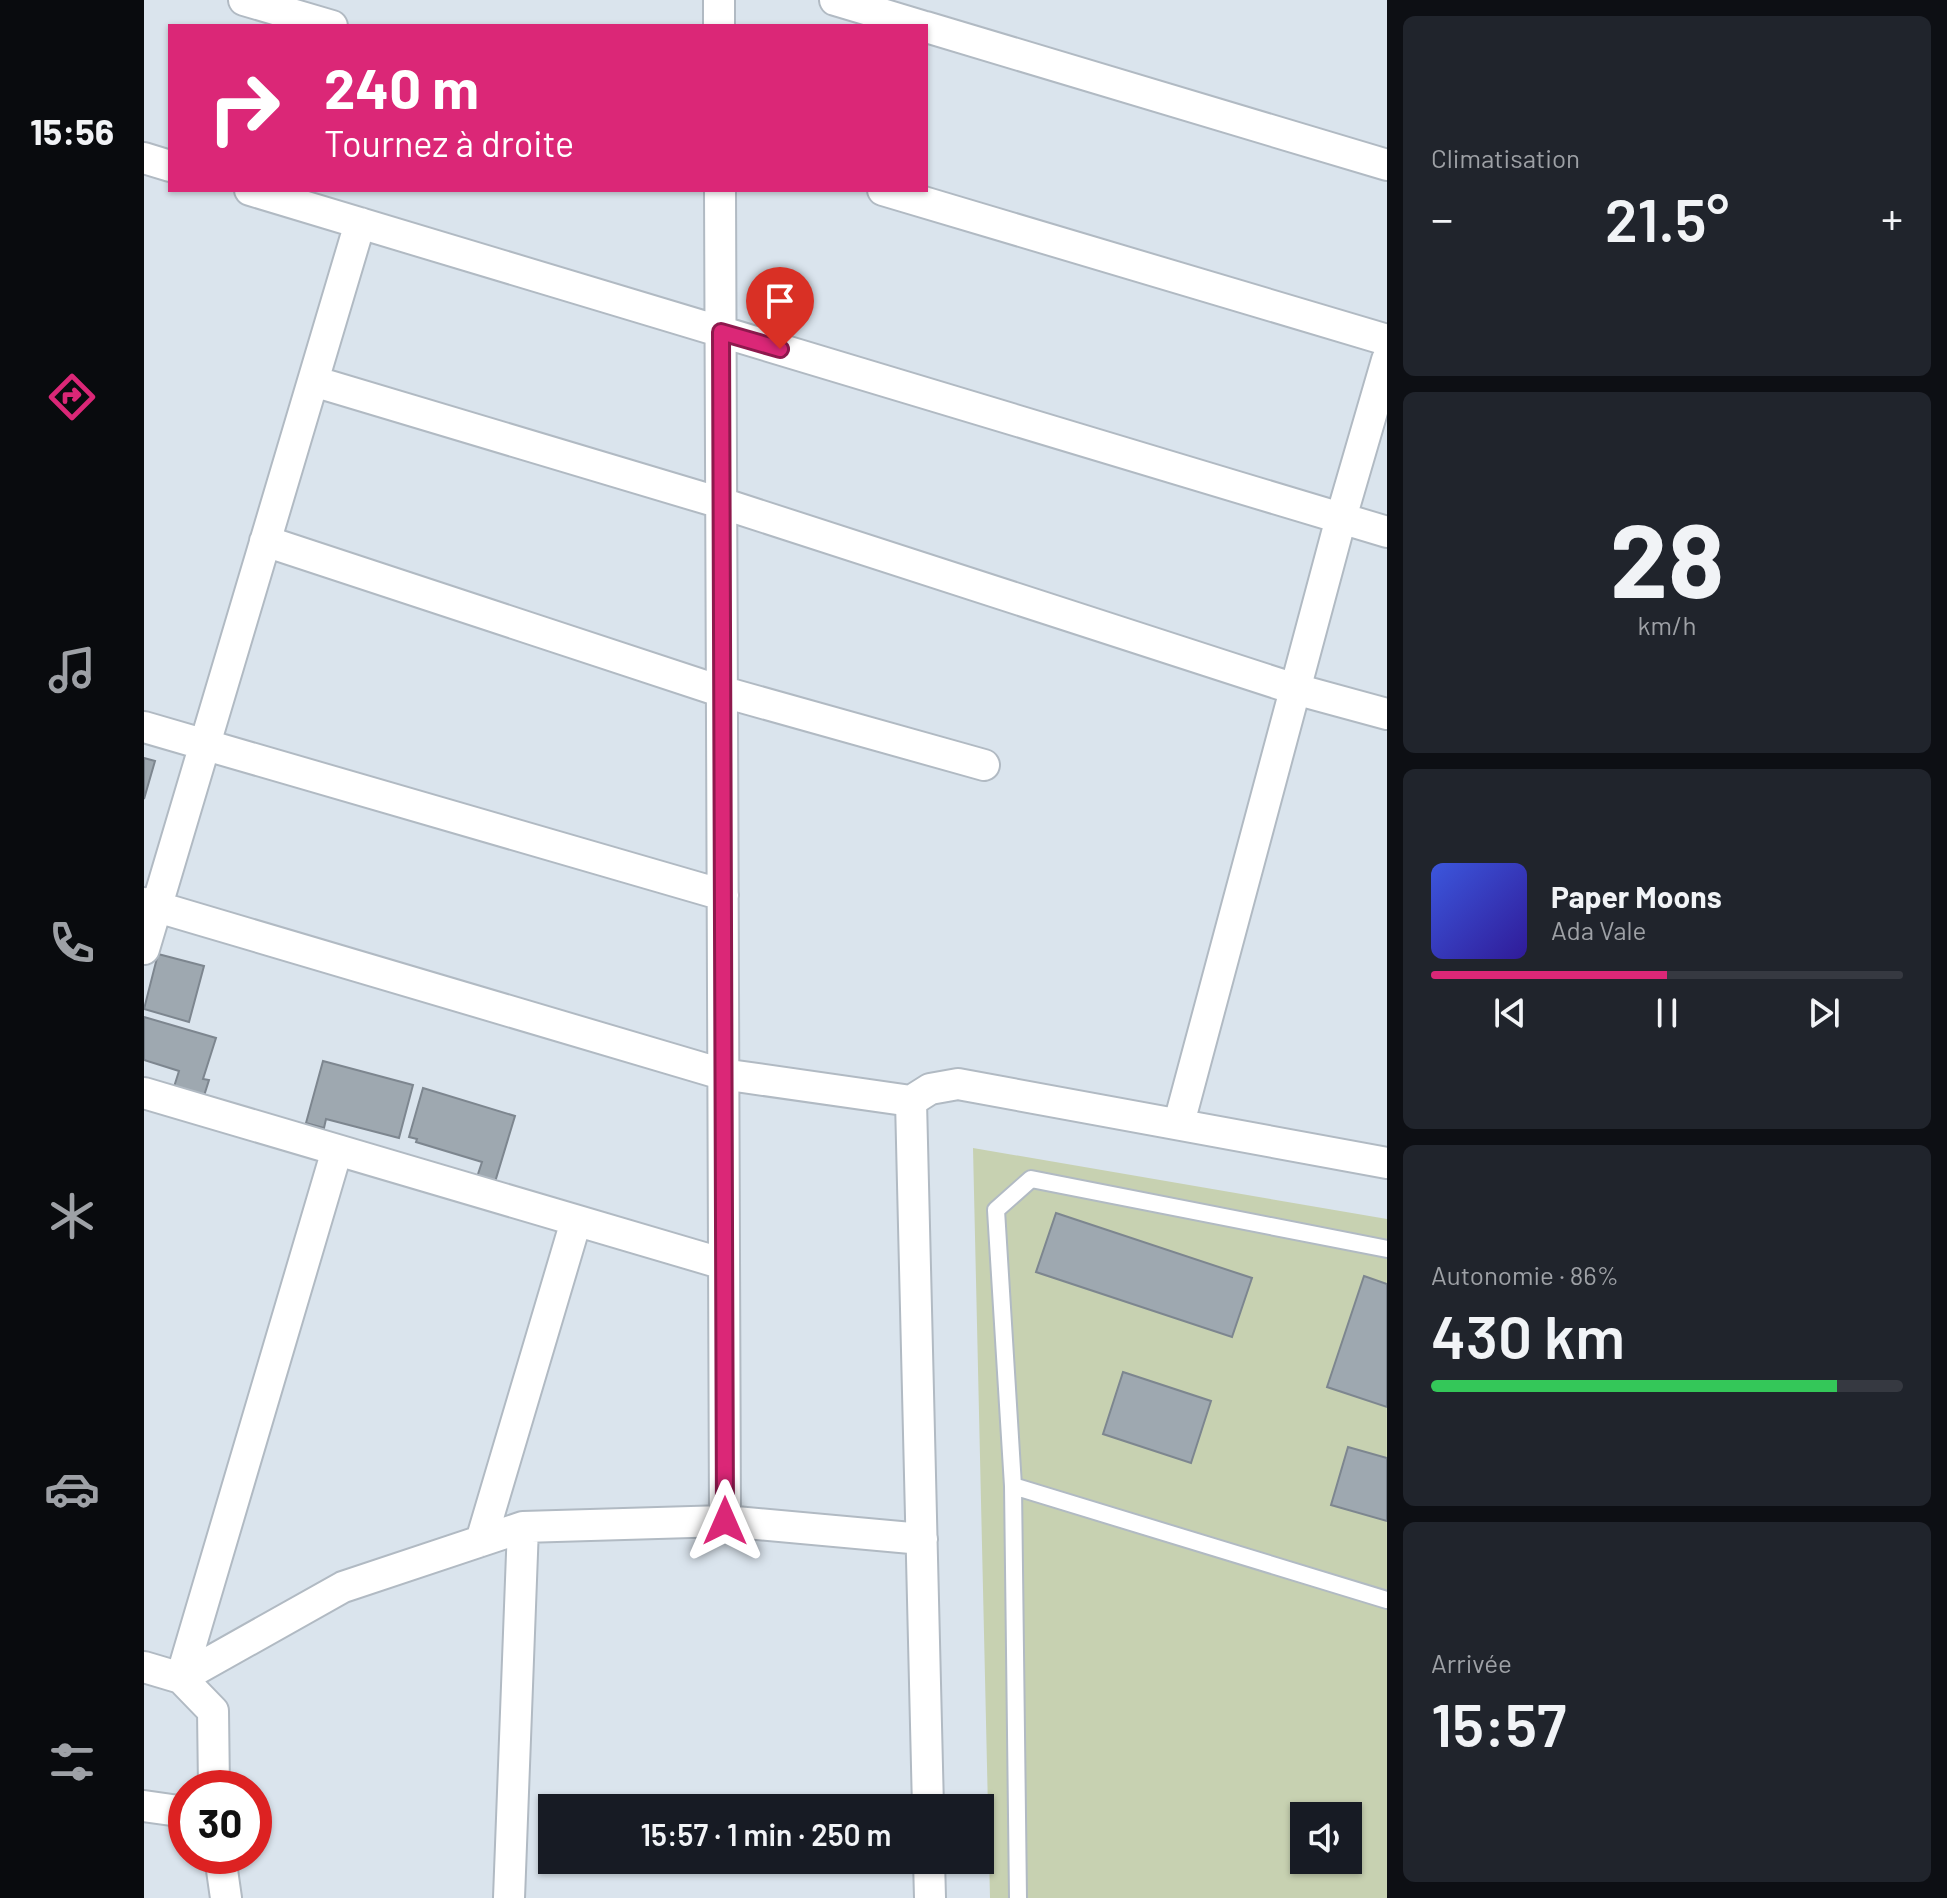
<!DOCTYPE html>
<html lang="fr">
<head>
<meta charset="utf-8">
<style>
	:root { --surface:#171b24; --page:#20242c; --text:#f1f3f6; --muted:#9ea1a6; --line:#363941; --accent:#db2777 }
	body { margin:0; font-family:Barlow,sans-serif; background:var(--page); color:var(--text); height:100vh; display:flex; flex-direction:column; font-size:30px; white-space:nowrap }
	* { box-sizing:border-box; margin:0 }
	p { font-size:26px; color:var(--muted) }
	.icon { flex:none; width:44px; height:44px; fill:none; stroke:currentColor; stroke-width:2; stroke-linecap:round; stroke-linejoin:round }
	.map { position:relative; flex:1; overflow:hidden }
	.panel { display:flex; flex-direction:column; gap:16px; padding:16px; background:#0d0f14; width:560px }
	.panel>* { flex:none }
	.banner { position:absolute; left:24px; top:24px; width:760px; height:168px; border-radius:0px; box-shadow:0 2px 6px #0004; background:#db2777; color:#fff; overflow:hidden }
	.tools { position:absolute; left:1146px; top:1802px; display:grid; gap:16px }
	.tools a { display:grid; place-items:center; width:72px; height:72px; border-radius:0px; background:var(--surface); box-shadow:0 2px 6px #0004; font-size:40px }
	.speed { position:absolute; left:24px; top:1770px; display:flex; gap:16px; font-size:40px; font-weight:700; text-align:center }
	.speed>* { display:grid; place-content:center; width:104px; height:104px; border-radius:50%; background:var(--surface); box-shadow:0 2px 6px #0004; line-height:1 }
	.speed .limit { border:12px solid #d22; background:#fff; color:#111 }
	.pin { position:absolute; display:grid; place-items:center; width:68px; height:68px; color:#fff; margin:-82px -34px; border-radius:50% 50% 50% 0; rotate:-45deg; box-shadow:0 0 8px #0007 }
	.pin .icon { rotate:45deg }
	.me { position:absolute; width:88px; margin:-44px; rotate:0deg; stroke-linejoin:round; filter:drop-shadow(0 0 6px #0008) }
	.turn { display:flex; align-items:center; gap:28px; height:168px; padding:0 24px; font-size:36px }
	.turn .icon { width:104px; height:104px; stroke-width:2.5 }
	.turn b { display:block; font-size:56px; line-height:68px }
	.big { font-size:60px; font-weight:600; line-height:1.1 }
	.panel .widget { flex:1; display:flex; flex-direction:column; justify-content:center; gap:12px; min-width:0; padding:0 28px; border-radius:12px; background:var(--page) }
	.panel .dial { align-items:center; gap:0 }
	.dial b { font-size:104px; line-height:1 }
	.song { display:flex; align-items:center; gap:24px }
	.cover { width:96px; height:96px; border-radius:12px; background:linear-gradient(135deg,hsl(230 70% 55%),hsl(250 70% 35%)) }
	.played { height:8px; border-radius:4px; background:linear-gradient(90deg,var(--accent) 50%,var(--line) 50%) }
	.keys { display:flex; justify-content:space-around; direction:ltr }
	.heat { display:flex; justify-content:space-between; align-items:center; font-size:44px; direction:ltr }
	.charge { height:12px; border-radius:6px; background:linear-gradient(90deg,#34c759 86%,var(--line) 0) }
	.trip { position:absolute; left:394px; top:1794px; width:456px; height:80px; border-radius:0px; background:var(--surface); box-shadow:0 2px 6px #0004; font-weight:600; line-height:80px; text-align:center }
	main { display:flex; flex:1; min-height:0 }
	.dock { display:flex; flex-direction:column; width:144px; justify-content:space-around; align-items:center; background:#090b0e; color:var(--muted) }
	.dock .icon { width:56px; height:56px }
	.dock .selected { color:var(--accent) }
	.dock b { font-size:36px; color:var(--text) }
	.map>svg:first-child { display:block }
</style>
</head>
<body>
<main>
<nav class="dock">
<b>15:56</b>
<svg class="icon selected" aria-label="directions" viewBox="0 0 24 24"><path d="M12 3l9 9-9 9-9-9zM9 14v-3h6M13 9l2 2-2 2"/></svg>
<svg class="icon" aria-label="music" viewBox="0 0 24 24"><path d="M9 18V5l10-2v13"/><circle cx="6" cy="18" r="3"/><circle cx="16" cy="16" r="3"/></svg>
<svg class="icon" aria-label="phone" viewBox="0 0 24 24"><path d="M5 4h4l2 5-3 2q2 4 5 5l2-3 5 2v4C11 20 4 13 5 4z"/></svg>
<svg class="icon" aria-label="climate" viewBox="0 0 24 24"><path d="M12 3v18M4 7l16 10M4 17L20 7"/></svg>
<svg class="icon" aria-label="car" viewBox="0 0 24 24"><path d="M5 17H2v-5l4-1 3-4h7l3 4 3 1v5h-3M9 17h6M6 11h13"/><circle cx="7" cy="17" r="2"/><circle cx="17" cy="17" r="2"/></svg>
<svg class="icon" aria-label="filters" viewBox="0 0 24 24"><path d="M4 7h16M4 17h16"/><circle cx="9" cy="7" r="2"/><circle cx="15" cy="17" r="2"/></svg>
</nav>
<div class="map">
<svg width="1243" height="1898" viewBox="0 0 1243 1898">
	<rect width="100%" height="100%" fill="#dae4ed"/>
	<path fill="#c7d1b1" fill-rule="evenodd" d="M829,1148L1243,1219V1898H846ZM1160,1816H1204V1860H1160Z"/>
	<path fill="#9ea8b0" stroke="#7d868f" stroke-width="2" d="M0,758L11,761L0,799Z
		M14,954L60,966L45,1022L0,1009Z
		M0,1017L72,1038L59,1079L65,1080L59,1099L29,1090L35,1071L0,1060Z
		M179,1061L269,1085L255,1138L182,1119L180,1128L162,1123Z
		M279,1088L371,1116L351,1182L333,1177L338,1162L272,1142L273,1139L265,1137Z
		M912,1213L1108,1278L1088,1337L892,1272Z
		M1220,1276L1243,1284V1407L1183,1387Z
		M979,1372L1067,1401L1047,1463L959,1434Z
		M1204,1447L1243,1458V1521L1187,1505Z"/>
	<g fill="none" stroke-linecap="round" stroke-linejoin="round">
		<defs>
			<path id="service" d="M869,1486L1243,1600
				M874,1898L869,1486L852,1210L887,1179L1243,1249"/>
			<path id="minor" d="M100,0L188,26
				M575,0V26
				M691,0L778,26
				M782,27L1243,165
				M0,158L26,166
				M106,190L1243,532
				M576,190L581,1521
				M739,190L1243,340
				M169,381L577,503L1151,689L1243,714
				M121,541L576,691L840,765
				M0,727L579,895
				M0,903L578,1074L767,1101L786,1089L814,1084L1243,1163
				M0,949L216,223
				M0,1093L580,1264
				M767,1101L784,1808
				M1035,1123L1197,518L1243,360
				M337,1541L432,1221
				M0,1667L37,1678L69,1711L70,1788
				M37,1678L199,1587L379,1527L581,1521L778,1539
				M37,1678L193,1150
				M0,1806L42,1812
				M76,1856L82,1898
				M785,1860L786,1898
				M365,1898L379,1527"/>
		</defs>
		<use href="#service" stroke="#b1bac3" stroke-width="20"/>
		<use href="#minor" stroke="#b1bac3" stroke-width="34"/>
		<use href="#service" stroke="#fff" stroke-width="16"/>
		<use href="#minor" stroke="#fff" stroke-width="30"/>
	</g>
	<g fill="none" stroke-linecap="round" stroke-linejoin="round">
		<defs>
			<path id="route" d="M581,1521L577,332L636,349"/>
		</defs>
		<use href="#route" stroke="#8e194d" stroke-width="20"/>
		<use href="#route" stroke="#db2777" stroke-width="14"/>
	</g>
</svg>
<div class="tools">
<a><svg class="icon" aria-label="sound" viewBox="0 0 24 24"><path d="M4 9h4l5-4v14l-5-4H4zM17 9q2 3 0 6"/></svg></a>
</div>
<div class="speed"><div class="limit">30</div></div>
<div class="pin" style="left:636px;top:349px;background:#d93025"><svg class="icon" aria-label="arrive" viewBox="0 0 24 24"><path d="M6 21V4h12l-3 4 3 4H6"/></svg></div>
<svg class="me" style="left:581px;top:1521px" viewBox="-20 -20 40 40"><path d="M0-17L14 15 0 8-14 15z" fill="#db2777" stroke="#fff" stroke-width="4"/></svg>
<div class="trip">15:57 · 1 min · 250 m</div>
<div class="banner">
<div class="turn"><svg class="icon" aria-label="right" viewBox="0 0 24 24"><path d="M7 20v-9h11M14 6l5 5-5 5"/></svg><div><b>240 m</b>Tournez à droite</div></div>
</div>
</div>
<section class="panel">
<div class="widget"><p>Climatisation</p>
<div class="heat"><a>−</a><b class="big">21.5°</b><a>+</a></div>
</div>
<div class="widget dial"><b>28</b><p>km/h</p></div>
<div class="widget">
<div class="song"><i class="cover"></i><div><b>Paper Moons</b><p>Ada Vale</p></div></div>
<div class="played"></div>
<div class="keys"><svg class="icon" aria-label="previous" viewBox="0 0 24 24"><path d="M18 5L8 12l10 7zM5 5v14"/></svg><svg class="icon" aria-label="pause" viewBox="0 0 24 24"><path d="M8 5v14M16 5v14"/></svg><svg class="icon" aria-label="next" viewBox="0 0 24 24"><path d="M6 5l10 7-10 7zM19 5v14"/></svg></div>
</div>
<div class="widget"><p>Autonomie · 86%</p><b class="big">430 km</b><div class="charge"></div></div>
<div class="widget"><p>Arrivée</p><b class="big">15:57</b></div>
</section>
</main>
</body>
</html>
